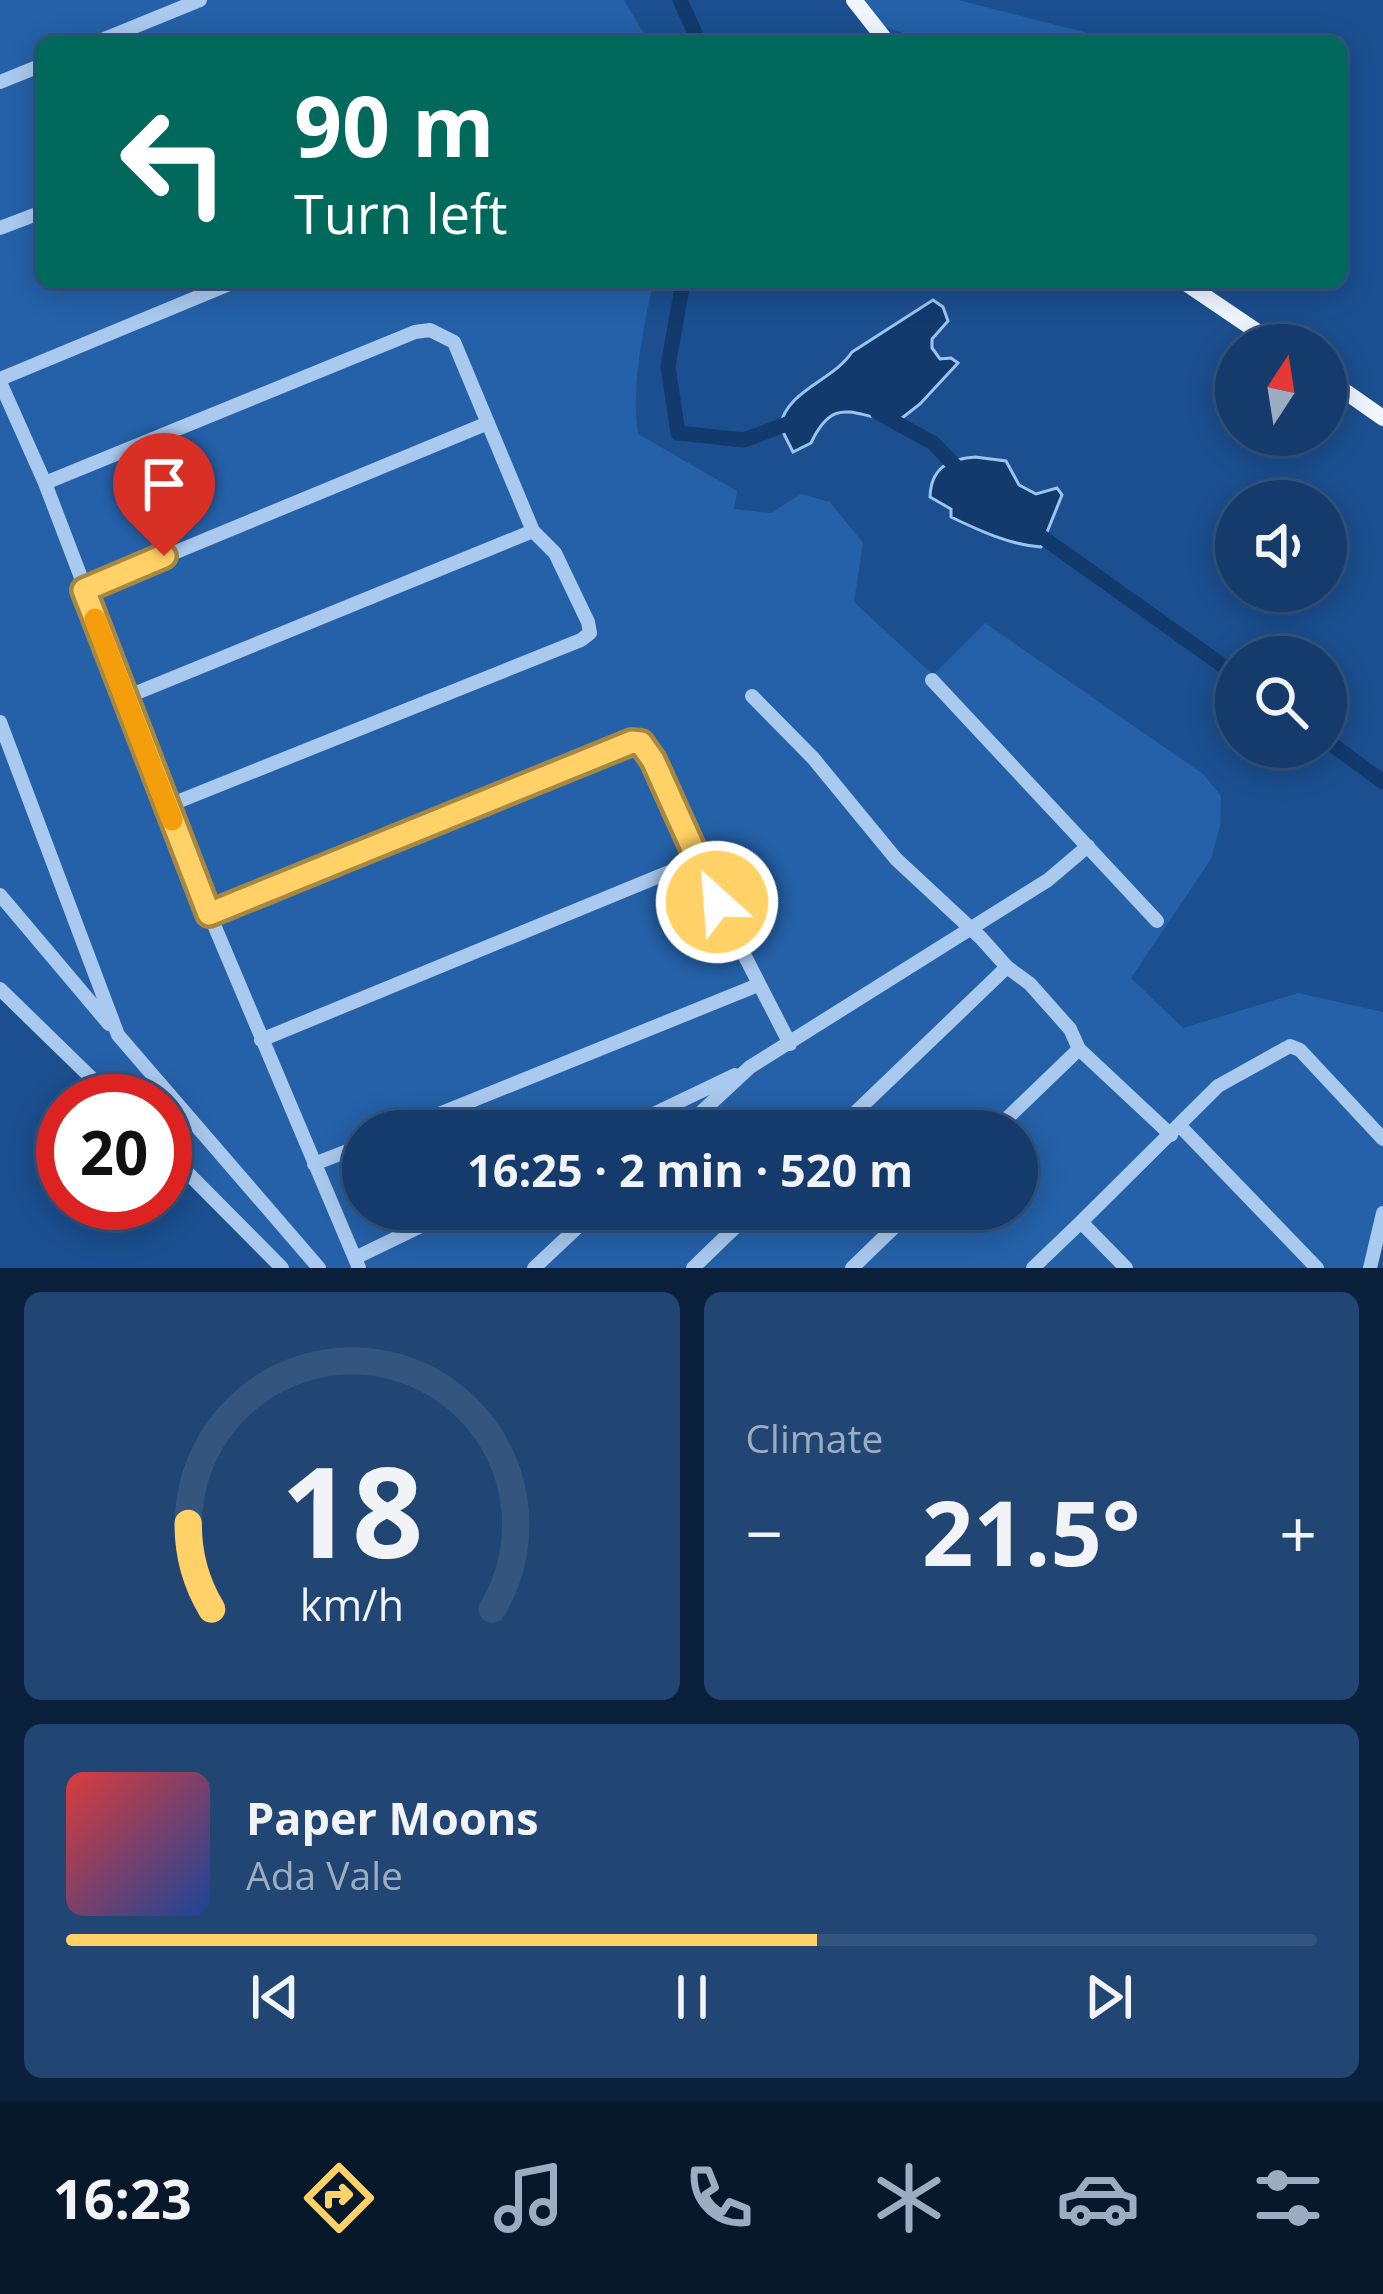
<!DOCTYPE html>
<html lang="en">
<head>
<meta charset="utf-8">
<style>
	:root { --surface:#143b6b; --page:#214673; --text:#f1f3f6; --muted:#9dadc1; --line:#33557e; --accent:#ffd166 }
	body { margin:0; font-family:"Open Sans",sans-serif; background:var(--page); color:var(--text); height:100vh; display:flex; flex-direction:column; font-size:45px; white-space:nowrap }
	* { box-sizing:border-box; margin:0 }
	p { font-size:39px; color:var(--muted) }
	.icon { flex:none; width:66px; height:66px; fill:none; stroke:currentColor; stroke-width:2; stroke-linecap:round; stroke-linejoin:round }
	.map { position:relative; height:1268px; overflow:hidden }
	.panel { display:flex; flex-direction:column; gap:24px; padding:24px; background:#0b203b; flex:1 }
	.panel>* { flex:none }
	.guide { position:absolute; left:36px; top:36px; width:1311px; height:252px; border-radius:18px; box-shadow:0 6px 30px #0003,0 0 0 3px var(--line); background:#00695c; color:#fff; overflow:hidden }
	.needle { width:78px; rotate:12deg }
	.controls { position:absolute; left:1215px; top:324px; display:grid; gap:24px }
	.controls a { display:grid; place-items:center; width:132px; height:132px; border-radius:50%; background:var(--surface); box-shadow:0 6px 30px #0003,0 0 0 3px var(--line); font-size:60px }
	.speed { position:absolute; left:36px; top:1074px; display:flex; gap:24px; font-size:60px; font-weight:700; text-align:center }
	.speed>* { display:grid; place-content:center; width:156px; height:156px; border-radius:50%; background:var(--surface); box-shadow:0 6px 30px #0003,0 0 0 3px var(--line); line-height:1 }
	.speed .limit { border:18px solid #d22; background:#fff; color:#111 }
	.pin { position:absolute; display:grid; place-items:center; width:102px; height:102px; color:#fff; margin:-123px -51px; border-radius:50% 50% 50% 0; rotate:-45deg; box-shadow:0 0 12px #0007 }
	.pin .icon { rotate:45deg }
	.me { position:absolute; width:132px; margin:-66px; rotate:334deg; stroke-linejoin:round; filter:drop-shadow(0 0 9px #0008) }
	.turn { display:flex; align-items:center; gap:42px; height:252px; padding:0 60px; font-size:54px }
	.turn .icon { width:156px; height:156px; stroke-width:2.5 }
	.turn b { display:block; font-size:84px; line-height:102px }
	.big { font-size:90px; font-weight:700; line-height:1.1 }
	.panel .card { flex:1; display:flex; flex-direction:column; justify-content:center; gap:18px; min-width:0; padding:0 42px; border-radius:18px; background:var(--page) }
	.panel .dial { align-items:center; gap:0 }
	.dial svg { height:312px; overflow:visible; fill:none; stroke:var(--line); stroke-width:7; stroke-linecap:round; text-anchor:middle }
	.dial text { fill:var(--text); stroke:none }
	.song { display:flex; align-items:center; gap:36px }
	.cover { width:144px; height:144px; border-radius:18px; background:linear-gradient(135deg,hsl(0 70% 55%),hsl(220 70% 35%)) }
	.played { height:12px; border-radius:6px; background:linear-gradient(90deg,var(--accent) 60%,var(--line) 60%) }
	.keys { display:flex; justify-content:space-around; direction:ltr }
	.heat { display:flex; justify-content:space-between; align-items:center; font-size:66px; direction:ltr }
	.panel .tiles { flex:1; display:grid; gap:24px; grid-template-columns:1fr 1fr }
	.card:last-child { grid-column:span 2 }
	.trip { position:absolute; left:342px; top:1110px; width:696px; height:120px; border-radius:60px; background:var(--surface); box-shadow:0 6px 30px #0003,0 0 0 3px var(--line); font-weight:700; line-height:120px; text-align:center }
	.tabs { display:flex; height:192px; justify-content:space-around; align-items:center; background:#08182b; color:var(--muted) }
	.tabs .icon { width:84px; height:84px }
	.tabs .active { color:var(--accent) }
	.tabs b { font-size:54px; color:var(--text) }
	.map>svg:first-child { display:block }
</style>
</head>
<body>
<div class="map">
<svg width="1383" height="1268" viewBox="0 0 1383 1268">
	<rect width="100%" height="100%" fill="#1b4f8f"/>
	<path fill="#2461a8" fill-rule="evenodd" d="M0,0H624L649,42H42V282H653C643,333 631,383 638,434L737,491L734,509L771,513L801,494L830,502L863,543L854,602L933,675L985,623L1203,774L1221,796L1220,827L1211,859L1131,978L1183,1028L1298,993L1383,1012V1213L1370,1268H282L165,1150V1101H114L0,990ZM363,1131H1017V1209H363Z
		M854,0H958L1123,42H930L870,22Z"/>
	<path fill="#123a6d" stroke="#9cc4f0" stroke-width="3" d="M933,300L943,307L948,321L932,339V348L940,359L951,358L958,363L920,404L902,418C859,424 837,388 811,443L793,452L780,426C788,389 833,381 852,352Z
		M975,457L1006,461L1019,485L1036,494L1057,488L1062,495L1041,547C1010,545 978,530 951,517V509L930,497C931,468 948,459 975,457Z"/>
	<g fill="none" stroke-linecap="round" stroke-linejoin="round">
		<path stroke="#123a6d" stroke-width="15" d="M680,0L699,42
			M683,282L668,366L678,433L744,440L800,419
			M877,412L933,443L964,475
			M1028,527L1236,675
			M1326,740L1383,782"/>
		<path stroke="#a9c9ee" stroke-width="14" d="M97,42L200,0
			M0,82L42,65
			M0,228L42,212
			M0,379L234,282
			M0,382L45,483L209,913L359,1268
			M45,483L415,332L430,330L454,342L533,531L555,553L588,622L590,633L581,640L167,806
			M84,590L488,423
			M932,680L1157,921
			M752,696L813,758L896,859L981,938L1007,967L1030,984L1070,1029L1079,1049L1171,1135
			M124,698L533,531
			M0,722L118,1035L319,1268
			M0,895L109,1024
			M209,913L623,744L641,743L653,760L696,861L790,1044
			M0,989L115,1101
			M261,1040L696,861
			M1180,1126L1317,1268
			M397,1131L758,985
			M618,1131L735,1075
			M681,1131L750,1067L1048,880L1088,846
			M836,1131L1007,967
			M994,1131L1079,1049
			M165,1150L282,1268
			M314,1164L363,1145
			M1081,1222L1218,1086L1290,1046L1300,1050L1383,1139
			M355,1258L456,1209
			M534,1268L597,1209
			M693,1268L754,1209
			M852,1268L913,1209
			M1033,1268L1081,1222L1126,1268
			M1370,1268L1383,1213"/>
		<path stroke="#f0f6ff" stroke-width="16" d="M854,0L887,42
			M1184,282L1277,345
			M1326,378L1383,418"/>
	</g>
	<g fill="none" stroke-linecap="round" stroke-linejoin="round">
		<defs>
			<path id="route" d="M164,556L84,590L209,914L632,742L641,743L653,760L717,902"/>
		</defs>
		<use href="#route" stroke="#a68842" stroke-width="30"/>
		<use href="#route" stroke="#ffd166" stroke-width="21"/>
		<path stroke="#f59e0b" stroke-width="21" d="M95,619L172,820"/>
	</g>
</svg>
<div class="controls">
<a><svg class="needle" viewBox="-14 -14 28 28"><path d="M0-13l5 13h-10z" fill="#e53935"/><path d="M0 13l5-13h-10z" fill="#9dadc1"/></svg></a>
<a><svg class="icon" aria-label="sound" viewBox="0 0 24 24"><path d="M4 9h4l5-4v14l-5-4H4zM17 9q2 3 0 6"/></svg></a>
<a><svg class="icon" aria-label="search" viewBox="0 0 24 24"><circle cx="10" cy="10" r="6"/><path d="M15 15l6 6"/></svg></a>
</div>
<div class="speed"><div class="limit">20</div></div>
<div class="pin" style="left:164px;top:556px;background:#d93025"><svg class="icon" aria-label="arrive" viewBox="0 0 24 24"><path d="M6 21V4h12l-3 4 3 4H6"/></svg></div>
<svg class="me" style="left:717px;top:902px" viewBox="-20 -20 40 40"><circle r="17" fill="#ffd166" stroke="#fff" stroke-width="3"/><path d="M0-11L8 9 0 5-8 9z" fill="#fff"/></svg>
<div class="trip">16:25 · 2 min · 520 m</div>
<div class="guide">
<div class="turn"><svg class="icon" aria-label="left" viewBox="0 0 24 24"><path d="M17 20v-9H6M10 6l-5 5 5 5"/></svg><div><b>90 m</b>Turn left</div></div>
</div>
</div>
<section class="panel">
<div class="tiles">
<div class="card dial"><svg viewBox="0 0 100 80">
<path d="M14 69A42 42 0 1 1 86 69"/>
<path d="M14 69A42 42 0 0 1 8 47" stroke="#ffd166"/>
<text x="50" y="56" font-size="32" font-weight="700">18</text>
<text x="50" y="72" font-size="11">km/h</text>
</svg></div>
<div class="card"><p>Climate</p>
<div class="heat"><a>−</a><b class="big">21.5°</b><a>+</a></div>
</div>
<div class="card">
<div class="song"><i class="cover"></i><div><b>Paper Moons</b><p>Ada Vale</p></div></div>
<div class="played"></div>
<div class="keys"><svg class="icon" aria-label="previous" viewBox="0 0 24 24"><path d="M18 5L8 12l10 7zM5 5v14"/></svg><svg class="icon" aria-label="pause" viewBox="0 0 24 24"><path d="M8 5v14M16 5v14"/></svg><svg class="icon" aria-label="next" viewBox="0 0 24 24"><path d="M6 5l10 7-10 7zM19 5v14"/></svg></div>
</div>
</div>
</section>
<nav class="tabs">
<b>16:23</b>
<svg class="icon active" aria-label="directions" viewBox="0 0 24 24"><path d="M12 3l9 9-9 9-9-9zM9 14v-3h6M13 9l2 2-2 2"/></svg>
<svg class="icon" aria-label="music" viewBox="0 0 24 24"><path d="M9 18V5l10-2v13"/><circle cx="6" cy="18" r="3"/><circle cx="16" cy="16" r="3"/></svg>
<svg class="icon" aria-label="phone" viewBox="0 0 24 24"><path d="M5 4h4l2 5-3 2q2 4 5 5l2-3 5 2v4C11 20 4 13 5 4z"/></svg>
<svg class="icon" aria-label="climate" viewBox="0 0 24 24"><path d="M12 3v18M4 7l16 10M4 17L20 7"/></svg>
<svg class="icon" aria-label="car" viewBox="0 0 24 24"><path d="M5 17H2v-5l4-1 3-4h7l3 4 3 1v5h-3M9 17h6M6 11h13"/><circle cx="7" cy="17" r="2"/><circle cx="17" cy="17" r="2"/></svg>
<svg class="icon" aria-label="filters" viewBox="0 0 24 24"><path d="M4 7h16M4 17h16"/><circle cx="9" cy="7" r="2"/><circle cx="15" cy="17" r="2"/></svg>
</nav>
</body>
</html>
